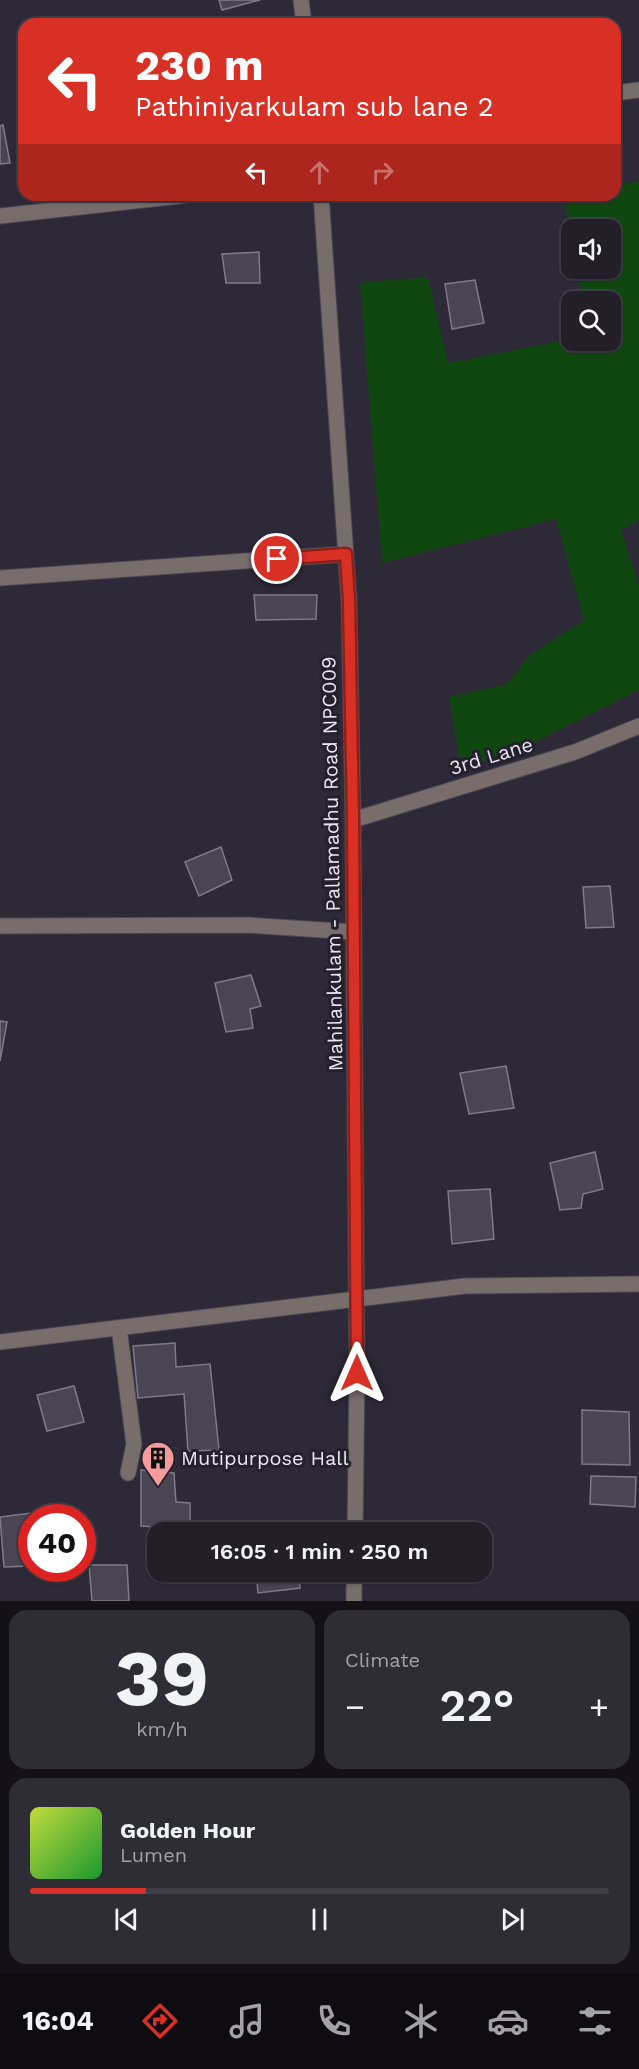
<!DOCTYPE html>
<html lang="en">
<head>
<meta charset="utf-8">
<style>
	:root { --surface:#221f29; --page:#2e2c35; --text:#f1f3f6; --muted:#a2a2a8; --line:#3f3d46; --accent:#d93025 }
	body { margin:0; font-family:"Work Sans",sans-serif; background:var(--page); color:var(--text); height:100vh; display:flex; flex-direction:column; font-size:22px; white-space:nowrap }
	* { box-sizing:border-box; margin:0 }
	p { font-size:20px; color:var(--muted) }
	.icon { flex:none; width:33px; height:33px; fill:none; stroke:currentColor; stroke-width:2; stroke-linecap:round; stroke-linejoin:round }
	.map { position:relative; height:1601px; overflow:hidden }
	.panel { display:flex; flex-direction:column; gap:9px; padding:9px; background:#131117; flex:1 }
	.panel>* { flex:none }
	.banner { position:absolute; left:18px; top:18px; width:603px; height:183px; border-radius:18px; box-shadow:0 2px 4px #0004,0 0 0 2px var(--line); background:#d93025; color:#fff; overflow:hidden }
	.tools { position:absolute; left:561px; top:219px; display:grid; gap:12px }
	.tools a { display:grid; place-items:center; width:60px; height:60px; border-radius:12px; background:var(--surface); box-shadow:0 2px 4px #0004,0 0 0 2px var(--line); font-size:30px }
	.speed { position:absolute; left:18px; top:1504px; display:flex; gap:12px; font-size:30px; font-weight:700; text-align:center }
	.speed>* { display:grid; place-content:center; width:78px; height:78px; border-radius:50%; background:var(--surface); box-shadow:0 2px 4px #0004,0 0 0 2px var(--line); line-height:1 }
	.speed .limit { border:9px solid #d22; background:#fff; color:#111 }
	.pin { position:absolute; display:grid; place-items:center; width:51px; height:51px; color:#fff; margin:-26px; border:3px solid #fff; border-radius:50%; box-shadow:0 2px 6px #0007 }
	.me { position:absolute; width:66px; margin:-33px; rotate:0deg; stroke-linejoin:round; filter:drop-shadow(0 0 4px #0008) }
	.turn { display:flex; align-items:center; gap:21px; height:126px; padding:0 18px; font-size:27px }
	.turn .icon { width:78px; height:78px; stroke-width:2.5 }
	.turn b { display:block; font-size:42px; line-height:51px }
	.lanes { display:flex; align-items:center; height:57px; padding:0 18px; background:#0003; justify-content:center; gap:30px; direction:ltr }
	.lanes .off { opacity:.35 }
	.big { font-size:45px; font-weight:600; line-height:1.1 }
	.panel .widget { flex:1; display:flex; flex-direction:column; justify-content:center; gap:9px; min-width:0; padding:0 21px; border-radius:18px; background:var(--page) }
	.panel .dial { align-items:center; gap:0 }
	.dial b { font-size:78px; line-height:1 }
	.song { display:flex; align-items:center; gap:18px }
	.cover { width:72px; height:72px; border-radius:9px; background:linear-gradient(135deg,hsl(70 70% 55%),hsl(130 70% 35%)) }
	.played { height:6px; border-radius:3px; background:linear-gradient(90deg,var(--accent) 20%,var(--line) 20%) }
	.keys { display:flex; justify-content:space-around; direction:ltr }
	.heat { display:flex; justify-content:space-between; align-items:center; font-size:33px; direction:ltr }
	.panel .tiles { flex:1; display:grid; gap:9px; grid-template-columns:1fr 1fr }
	.widget:last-child { grid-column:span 2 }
	.trip { position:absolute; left:147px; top:1522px; width:345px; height:60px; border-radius:18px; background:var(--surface); box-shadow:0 2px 4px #0004,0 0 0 2px var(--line); font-weight:600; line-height:60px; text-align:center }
	.dock { display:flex; height:96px; justify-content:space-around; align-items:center; background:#0e0c10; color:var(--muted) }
	.dock .icon { width:42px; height:42px }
	.dock .selected { color:var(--accent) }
	.dock b { font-size:27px; color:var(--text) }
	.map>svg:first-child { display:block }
</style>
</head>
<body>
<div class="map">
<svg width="639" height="1601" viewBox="0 0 639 1601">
	<rect width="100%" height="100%" fill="#2e2937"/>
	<path fill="#104711" d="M639,182V520L621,530L639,587V690L527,746L461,768L449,697L507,684L529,656L584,620L556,519L382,563L360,283L428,277L448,363L571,339L610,340V302L583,301L577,269L610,268V230H572L571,237L564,195H615V184Z"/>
	<path fill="#494553" stroke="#7f7a8a" stroke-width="1.5" d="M219,0H260L222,10Z
		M545,20V24H505Z
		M3,125L10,163L0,164V126Z
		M259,252L260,283H226L222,254Z
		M475,280L484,323L452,329L445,284Z
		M254,595H317L316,619L256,620Z
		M221,847L232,880L199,896L185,862Z
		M610,886L614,927L586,928L583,887Z
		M251,975L261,1006L250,1009L253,1028L226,1032L215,983Z
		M0,1021L7,1022L0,1061Z
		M506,1066L514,1108L469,1114L460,1073Z
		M595,1152L603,1189L583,1194L581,1208L560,1210L550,1163Z
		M490,1189L494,1239L452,1244L448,1191Z
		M175,1343L176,1367L210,1364L219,1450L188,1451L184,1394L138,1398L133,1346Z
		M74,1386L84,1422L47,1431L37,1395Z
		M582,1410L629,1412L630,1465L582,1464Z
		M141,1470L174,1473L176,1502L190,1503V1529L141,1526Z
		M591,1476L636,1477L635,1507L590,1504Z
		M31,1513L32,1566L4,1567L0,1517Z
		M89,1565H127L129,1601H92Z
		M267,1572H298L300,1588L258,1593L256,1573Z"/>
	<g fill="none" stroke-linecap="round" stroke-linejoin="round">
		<defs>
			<path id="minor" d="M301,0L304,24
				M615,93L639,90
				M321,195L349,600L353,820L357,1373L355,1533
				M0,216L188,195
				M0,578L346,554
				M353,820L575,752L639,726
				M0,926L247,925L354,932
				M119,1328L134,1444L128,1473
				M0,1342L465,1286L639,1284
				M354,1601V1572"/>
		</defs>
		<use href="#minor" stroke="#4c4754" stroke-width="17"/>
		<use href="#minor" stroke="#776e6c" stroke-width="15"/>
	</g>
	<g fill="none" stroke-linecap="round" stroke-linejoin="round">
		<defs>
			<path id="route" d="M277,559L346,554L349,600L353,820L357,1373"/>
		</defs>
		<use href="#route" stroke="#8d1f18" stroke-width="15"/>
		<use href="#route" stroke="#d93025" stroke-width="10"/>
	</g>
	<defs>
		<symbol id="building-pin" viewBox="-11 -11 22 30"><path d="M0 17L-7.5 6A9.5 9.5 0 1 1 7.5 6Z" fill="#f59b9d" stroke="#24202d"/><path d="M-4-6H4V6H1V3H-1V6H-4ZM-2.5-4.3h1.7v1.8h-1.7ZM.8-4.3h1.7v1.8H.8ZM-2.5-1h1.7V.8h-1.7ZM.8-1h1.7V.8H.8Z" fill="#111"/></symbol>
	</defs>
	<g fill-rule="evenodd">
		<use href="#building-pin" x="139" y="1439" width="38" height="52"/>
	</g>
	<g text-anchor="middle" stroke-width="6" stroke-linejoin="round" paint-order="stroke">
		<g font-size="20" fill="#e9e6ef" stroke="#24202d">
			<text transform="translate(491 756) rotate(-17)" y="7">3rd Lane</text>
			<text transform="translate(332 864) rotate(-91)" y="7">Mahilankulam - Pallamadhu Road NPC009</text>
		</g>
		<g font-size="20" fill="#e9e6ef" stroke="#24202d" text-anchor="start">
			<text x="181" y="1465">Mutipurpose Hall</text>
		</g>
	</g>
</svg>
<div class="tools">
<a><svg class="icon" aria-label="sound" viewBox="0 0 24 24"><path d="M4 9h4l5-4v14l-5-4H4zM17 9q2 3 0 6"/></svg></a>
<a><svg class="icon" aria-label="search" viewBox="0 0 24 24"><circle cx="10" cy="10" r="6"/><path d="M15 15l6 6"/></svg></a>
</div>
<div class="speed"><div class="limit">40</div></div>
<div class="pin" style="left:277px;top:559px;background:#d93025"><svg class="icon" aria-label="arrive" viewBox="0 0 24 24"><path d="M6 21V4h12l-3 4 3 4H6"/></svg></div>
<svg class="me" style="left:357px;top:1373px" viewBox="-20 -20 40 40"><path d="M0-17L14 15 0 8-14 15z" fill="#d93025" stroke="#fff" stroke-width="4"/></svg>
<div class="trip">16:05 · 1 min · 250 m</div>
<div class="banner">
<div class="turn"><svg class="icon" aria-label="left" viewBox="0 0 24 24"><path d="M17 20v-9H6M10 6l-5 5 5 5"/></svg><div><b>230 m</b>Pathiniyarkulam sub lane 2</div></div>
<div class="lanes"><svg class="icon" aria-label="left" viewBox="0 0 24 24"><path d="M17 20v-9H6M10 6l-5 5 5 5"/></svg><svg class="icon off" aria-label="ahead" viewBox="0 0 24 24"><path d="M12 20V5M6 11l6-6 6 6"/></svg><svg class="icon off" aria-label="right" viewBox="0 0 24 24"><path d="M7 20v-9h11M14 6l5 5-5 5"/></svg></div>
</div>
</div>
<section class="panel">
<div class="tiles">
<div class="widget dial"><b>39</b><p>km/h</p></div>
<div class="widget"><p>Climate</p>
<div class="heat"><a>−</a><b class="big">22°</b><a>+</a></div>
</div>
<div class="widget">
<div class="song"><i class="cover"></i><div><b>Golden Hour</b><p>Lumen</p></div></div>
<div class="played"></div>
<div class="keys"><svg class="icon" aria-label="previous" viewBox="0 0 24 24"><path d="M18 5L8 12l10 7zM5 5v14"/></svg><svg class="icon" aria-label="pause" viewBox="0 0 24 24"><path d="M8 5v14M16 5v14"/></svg><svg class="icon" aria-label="next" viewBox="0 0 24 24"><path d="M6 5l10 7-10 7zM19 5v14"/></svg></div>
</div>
</div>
</section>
<nav class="dock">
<b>16:04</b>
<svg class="icon selected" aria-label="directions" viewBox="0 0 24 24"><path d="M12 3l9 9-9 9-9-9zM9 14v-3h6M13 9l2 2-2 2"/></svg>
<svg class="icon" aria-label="music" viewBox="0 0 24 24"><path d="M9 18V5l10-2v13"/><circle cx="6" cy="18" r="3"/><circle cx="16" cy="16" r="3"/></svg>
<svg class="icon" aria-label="phone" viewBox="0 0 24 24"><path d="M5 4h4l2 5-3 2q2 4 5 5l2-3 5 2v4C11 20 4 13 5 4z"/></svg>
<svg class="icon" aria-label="climate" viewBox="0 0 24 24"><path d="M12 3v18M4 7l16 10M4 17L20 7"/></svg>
<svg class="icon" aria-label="car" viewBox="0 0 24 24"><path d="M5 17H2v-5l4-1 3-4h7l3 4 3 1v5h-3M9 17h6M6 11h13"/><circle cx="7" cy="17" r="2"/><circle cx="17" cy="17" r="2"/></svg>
<svg class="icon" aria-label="filters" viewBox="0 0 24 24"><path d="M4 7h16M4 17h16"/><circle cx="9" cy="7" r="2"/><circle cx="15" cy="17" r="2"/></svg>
</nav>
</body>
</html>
